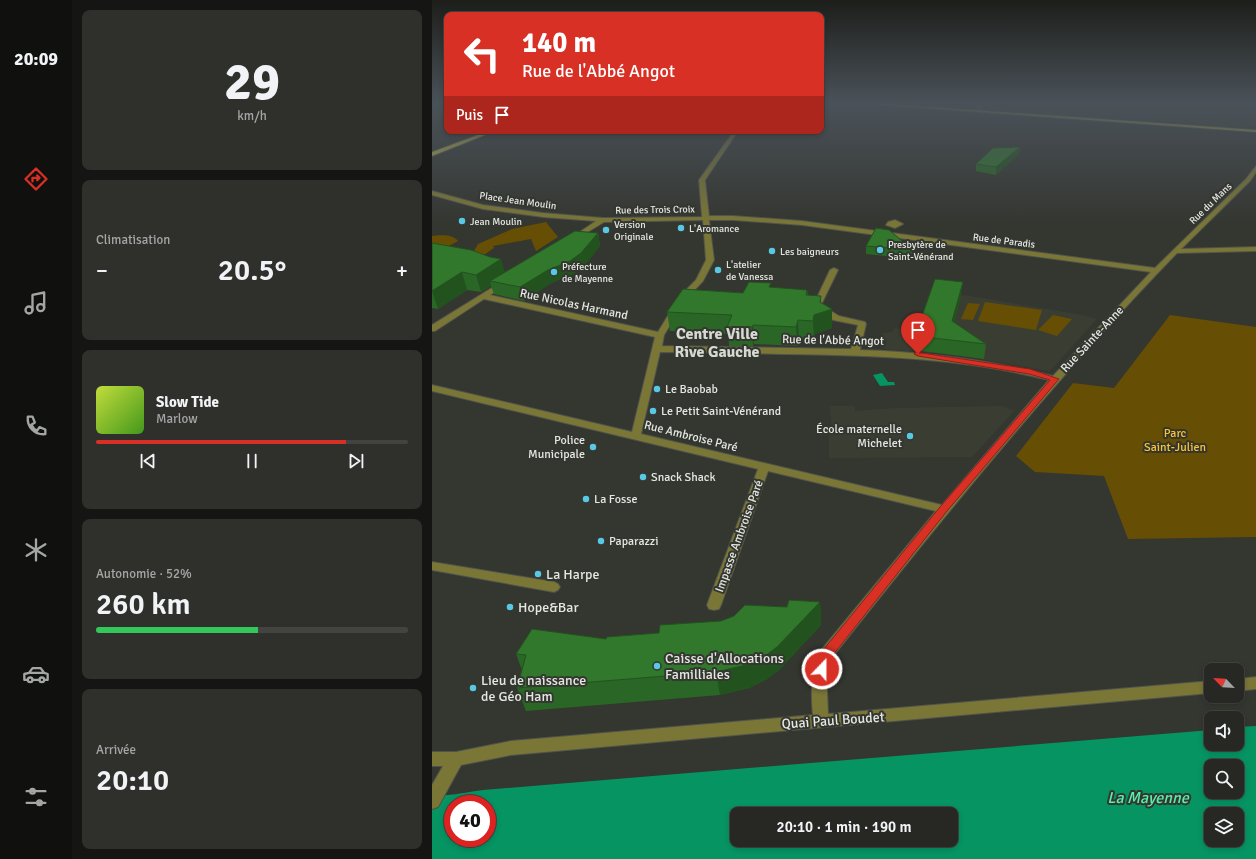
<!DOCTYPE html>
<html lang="fr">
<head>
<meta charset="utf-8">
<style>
	:root { --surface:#272824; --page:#2f302c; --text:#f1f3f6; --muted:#a4a6a6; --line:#434441; --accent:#d93025 }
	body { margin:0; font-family:Signika,sans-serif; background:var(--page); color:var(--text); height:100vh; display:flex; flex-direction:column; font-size:15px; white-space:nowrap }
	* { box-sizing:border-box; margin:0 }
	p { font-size:13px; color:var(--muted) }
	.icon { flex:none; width:22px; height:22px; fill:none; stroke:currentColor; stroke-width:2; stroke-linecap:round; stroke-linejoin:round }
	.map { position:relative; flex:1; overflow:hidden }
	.drawer { display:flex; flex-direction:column; gap:10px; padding:10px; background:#151614; width:360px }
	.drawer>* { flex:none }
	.hud { position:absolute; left:12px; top:12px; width:380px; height:122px; border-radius:8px; box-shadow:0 2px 6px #0003,0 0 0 1px var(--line); background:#d93025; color:#fff; overflow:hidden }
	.needle { width:26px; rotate:295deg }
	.tools { position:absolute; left:772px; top:663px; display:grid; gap:8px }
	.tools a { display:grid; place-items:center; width:40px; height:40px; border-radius:8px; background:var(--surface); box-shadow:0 2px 6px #0003,0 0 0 1px var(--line); font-size:20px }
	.speed { position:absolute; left:12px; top:795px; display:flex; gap:8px; font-size:20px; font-weight:700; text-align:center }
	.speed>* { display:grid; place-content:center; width:52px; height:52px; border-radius:50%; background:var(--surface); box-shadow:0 2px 6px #0003,0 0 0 1px var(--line); line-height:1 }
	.speed .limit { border:6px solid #d22; background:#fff; color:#111 }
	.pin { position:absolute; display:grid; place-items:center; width:34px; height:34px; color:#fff; margin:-41px -17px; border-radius:50% 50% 50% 0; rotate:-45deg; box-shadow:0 0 4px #0007 }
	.pin .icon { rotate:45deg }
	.me { position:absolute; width:44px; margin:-22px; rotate:22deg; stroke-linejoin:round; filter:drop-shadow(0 0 3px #0008) }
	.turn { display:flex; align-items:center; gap:14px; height:84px; padding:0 12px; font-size:18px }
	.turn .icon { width:52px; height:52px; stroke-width:2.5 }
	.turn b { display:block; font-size:28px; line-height:34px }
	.then { display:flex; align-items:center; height:38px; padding:0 12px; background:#0003; gap:8px; font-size:15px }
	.big { font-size:30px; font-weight:600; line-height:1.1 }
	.drawer .widget { flex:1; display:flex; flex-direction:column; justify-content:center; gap:6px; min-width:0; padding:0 14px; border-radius:8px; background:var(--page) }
	.drawer .dial { align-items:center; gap:0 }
	.dial b { font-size:52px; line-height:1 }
	.song { display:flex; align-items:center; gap:12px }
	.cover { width:48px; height:48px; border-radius:6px; background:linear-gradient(135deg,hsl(70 70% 55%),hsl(100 70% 35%)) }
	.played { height:4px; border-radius:2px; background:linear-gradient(90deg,var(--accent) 80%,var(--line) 80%) }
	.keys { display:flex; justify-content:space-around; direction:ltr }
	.heat { display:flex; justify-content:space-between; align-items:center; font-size:22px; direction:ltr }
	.charge { height:6px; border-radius:3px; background:linear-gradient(90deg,#34c759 52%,var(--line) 0) }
	.trip { position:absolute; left:298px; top:807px; width:228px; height:40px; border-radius:8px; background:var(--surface); box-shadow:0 2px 6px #0003,0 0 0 1px var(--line); font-weight:600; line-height:40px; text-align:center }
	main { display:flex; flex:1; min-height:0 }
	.dock { display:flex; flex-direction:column; width:72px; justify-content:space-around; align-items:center; background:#10100e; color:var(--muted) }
	.dock .icon { width:28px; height:28px }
	.dock .active { color:var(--accent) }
	.dock b { font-size:18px; color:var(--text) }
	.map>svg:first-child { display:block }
</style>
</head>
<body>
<main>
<nav class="dock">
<b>20:09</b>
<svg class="icon active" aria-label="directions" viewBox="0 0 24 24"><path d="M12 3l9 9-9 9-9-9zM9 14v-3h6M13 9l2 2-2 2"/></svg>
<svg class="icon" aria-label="music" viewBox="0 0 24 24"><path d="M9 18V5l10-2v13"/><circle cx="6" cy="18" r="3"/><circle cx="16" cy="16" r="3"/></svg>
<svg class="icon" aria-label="phone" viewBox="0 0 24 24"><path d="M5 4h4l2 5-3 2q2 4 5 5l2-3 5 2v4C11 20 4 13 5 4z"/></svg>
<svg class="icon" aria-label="climate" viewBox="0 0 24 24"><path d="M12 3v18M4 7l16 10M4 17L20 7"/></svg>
<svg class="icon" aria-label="car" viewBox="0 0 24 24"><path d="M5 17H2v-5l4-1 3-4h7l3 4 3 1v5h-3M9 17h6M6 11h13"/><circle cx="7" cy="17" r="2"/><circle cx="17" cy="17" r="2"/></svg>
<svg class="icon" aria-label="filters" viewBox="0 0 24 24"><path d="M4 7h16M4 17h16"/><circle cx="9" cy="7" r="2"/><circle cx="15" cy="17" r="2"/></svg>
</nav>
<section class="drawer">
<div class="widget dial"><b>29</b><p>km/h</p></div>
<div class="widget"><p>Climatisation</p>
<div class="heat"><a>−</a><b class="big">20.5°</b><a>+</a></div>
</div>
<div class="widget">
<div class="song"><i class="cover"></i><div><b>Slow Tide</b><p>Marlow</p></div></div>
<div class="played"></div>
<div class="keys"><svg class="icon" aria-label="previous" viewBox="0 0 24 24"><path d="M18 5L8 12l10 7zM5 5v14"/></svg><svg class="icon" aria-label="pause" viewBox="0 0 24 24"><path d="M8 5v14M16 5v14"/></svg><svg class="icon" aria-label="next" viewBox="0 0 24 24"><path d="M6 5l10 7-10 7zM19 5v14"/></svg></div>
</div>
<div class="widget"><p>Autonomie · 52%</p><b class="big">260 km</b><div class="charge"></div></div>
<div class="widget"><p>Arrivée</p><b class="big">20:10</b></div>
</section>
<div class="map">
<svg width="824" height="859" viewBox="0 0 824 859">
	<rect width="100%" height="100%" fill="#343630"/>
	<path fill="#3a3e32" d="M553,104H824V126L809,127L565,111L555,109Z
		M502,293L539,296L650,315L665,319L618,371L523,355L452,349L455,341L448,338L451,333L460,332L462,328L474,329L476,326L490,328Z
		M398,406H423V411L463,408L570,406L582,411L540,457L397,458V432H400Z"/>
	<path fill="#674e05" d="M114,222L126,237L104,251L99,239L61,246L62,248L49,257L39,256L46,244L80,229Z
		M0,236C8,235 21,234 26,241L15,247L0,248Z
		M553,302L610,310L604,330L546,321Z
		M536,303L548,304L541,320L529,319Z
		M621,315L640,319L625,336L606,330Z
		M738,315L824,327V537L696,539L672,476L603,472L584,456L641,383L682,388Z"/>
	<path fill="#069463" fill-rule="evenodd" d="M450,373L456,382H462L463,385L448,386L441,375Z
		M824,726V859H0V795C16,797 34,792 51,790L779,730V744H805V727ZM779,766H805V792H779ZM21,804H55V838H21ZM305,814H519V840H305ZM779,814H805V840H779Z"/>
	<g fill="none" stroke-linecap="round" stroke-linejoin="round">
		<defs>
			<path id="minor" d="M544,104H548L551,113H547Z
				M302,131H306L273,180L277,216H301L370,221L723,268L814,179L824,166V172L818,181L749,249L824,247V251L745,253C621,381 509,520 398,660L395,689L396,714L779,681V693L79,755L29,765L6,807L0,809V785L11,766H0V752H24L79,741L381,715C379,699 379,669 386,654L504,511L336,471L289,605L287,609L282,610L277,609L275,605L326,469L0,391V385L200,432L223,337L52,299L3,331H0V325L71,281H74V285L58,295L226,332L248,296L264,280L274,260L271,220L172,222L141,241L139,240V238L164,221L111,217L51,209L0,195V191L51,205L111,213L171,218L270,217L267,180ZM277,220H301L370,225L719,272L621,376C558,360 493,352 428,350L434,324L433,322L407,316L389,305L406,270L402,268L398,270L381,306L401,320L426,325L419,349L230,346L232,335L254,299L271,281L282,260ZM228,352C269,352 309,353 350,354C440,355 529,358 617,380L510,505L209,434Z
				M463,220L471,224L463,228L454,225L456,222Z
				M0,562L122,582L126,584L128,587L126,590L122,592L0,570Z
				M824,677V689L805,691V679Z"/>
			<path id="major" d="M435,104H455L824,130V132Z
				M57,131H63L0,156V152Z"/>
		</defs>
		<use href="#minor" stroke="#50524d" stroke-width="2"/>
		<use href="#major" stroke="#50524d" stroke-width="2"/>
		<use href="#minor" fill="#7a7636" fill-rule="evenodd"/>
		<use href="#major" fill="#bcb447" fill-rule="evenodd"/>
	</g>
	<path fill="#2a6626" d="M746,104H777L776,106Z
		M588,147L587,154L564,175L544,171V164Z
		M166,233L168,246L152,266L141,274L119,283L92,301L62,294L59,286L49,292L35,290L6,309L0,308V243L73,272Z
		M434,246L481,250V259L434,254Z
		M339,288L375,290L376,295L389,296V302L400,328L383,334L382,340L367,339L365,346L322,344L321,346H297L296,334L238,331L235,312L311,293Z
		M529,295L522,322L554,344L552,359L482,350L483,336Z
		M388,602L389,625L347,670L335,679L317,688L288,695L94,711L85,688L90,670L84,654L174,639L227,633L289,621L355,607Z"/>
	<path fill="#22531f" d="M588,147L587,154L564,175V167Z
		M166,233L168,246L152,266L141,274L119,283L92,301L88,287Z
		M69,259L74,276L58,281L59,286L49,292L44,275Z
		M30,272L35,290L6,309L0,291Z
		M531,282L529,295L519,336L520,321Z
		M389,296V313L400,309V328L383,334L382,340L381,321L382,315Z
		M366,320L367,339L365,346L364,327Z
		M321,325L322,344L321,346L320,327Z
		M388,602L389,625L347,670L335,679L317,688L288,695L284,672Z"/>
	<path fill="#31772c" stroke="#22531f" d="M588,147L564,167L544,164L561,148Z
		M444,228L457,230L481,250L434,246Z
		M143,231L166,233L149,253L138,261L116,270L88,287L58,281Z
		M0,243L39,250L58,257L69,259L44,275L30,272L0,291Z
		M503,279L531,282L520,321L554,344L483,336Z
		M317,282L339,283L337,287L375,290L374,295L389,296L388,302L400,309L382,315L381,321L366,320L364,327L321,325L320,327H295L300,315L235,312L251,289L311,293Z
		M357,600L388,602L345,647L333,656L314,665L284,672L85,688L94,655L84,654L100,629L174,639L175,637L227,633L228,625L289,621L302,616L313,605L355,607Z"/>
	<linearGradient id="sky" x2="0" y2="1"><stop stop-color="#1d1e1a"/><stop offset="0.46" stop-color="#4a5259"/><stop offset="1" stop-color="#4a5259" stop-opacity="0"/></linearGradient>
	<rect width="824" height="224" fill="url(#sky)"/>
	<path fill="#d93025" stroke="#8d1f18" d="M483,352L598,369L627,379L515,511L397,660L394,673L390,675L385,673L383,669L387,655L508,507L618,380L597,374L486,356L482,354Z"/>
	<g fill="#59c8e4" stroke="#343630" stroke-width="1.5">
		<circle cx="30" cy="221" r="4"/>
		<circle cx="249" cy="228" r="4"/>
		<circle cx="174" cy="230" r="4"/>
		<circle cx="448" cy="250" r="4"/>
		<circle cx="340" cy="251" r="4"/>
		<circle cx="286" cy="270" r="4"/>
		<circle cx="122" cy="272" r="4"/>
		<circle cx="225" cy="389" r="4"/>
		<circle cx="221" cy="411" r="4"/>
		<circle cx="478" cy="436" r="4"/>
		<circle cx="161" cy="447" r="4"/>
		<circle cx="211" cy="477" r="4"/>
		<circle cx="154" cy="499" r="4"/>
		<circle cx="169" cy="541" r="4"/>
		<circle cx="106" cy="574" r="4"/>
		<circle cx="78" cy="607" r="4"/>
		<circle cx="225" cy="666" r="4"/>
		<circle cx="41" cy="688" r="4"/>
	</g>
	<g text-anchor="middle" stroke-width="4" stroke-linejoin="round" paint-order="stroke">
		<g font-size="10" fill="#e5e7e3" stroke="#343630">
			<text transform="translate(86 200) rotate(8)" y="4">Place Jean Moulin</text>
			<text transform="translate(778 203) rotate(-44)" y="4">Rue du Mans</text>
			<text transform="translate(223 209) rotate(-1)" y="4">Rue des Trois Croix</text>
			<text transform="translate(572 240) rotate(7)" y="4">Rue de Paradis</text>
		</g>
		<g font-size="10" fill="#e5e7e3" stroke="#343630" text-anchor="start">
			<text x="38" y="225">Jean Moulin</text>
			<text x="182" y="228">Version<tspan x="182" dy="12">Originale</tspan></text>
			<text x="257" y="232">L'Aromance</text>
			<text x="456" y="248">Presbytère de<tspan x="456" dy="12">Saint-Vénérand</tspan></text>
			<text x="348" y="255">Les baigneurs</text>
			<text x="294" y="268">L'atelier<tspan x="294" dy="12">de Vanessa</tspan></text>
			<text x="130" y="270">Préfecture<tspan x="130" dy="12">de Mayenne</tspan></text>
		</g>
		<g font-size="12" fill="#e5e7e3" stroke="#343630">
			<text transform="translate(142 304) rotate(12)" y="4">Rue Nicolas Harmand</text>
			<text transform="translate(660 339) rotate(-47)" y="4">Rue Sainte-Anne</text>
			<text transform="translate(401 340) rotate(1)" y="4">Rue de l'Abbé Angot</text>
			<text transform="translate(259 436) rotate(14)" y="4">Rue Ambroise Paré</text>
			<text transform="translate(307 536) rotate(-70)" y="4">Impasse Ambroise Paré</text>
		</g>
		<g font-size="12" fill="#e5e7e3" stroke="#343630" text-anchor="start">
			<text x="233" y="393">Le Baobab</text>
			<text x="229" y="415">Le Petit Saint-Vénérand</text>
			<text x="470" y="433" text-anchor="end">École maternelle<tspan x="470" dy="14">Michelet</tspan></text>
			<text x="153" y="444" text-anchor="end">Police<tspan x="153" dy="14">Municipale</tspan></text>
			<text x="219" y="481">Snack Shack</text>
			<text x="162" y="503">La Fosse</text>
			<text x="177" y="545">Paparazzi</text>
		</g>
		<g font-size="12" fill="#fac332" stroke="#343630">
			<text x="743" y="437">Parc<tspan x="743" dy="14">Saint-Julien</tspan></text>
		</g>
		<g font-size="14" fill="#e5e7e3" stroke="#343630" text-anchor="start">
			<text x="114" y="579">La Harpe</text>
			<text x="86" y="612">Hope&amp;Bar</text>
			<text x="233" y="663">Caisse d'Allocations<tspan x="233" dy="16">Familliales</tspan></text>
			<text x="49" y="685">Lieu de naissance<tspan x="49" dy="16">de Géo Ham</tspan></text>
		</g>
		<g font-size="14" fill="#e5e7e3" stroke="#343630">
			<text transform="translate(401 720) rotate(-4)" y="5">Quai Paul Boudet</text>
		</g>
		<g font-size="16" font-weight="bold" fill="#d6d9d1" stroke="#343630">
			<text x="285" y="339">Centre Ville<tspan x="285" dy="18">Rive Gauche</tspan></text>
		</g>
		<g font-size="16" font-style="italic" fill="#57efac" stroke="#343630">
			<text x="716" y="803">La Mayenne</text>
		</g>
	</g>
</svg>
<div class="tools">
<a><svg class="needle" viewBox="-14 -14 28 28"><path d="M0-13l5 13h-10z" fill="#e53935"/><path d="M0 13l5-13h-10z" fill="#a4a6a6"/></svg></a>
<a><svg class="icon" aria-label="sound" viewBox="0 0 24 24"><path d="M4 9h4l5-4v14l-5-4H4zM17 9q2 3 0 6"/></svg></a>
<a><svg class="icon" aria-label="search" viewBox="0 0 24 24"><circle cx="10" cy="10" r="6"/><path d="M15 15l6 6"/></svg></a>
<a><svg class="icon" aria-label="layers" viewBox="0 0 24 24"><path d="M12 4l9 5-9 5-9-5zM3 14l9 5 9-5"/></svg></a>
</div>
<div class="speed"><div class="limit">40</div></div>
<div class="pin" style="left:486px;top:354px;background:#d93025"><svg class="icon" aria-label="arrive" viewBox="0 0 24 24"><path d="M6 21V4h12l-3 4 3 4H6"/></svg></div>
<svg class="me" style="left:390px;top:669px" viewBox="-20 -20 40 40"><circle r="17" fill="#d93025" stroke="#fff" stroke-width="3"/><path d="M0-11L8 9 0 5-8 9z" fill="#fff"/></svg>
<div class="trip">20:10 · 1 min · 190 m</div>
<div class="hud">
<div class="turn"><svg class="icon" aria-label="left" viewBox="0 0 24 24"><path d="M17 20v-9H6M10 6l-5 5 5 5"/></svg><div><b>140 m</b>Rue de l'Abbé Angot</div></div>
<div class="then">Puis<svg class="icon" aria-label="arrive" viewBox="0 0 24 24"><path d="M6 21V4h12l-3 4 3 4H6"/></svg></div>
</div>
</div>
</main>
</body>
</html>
